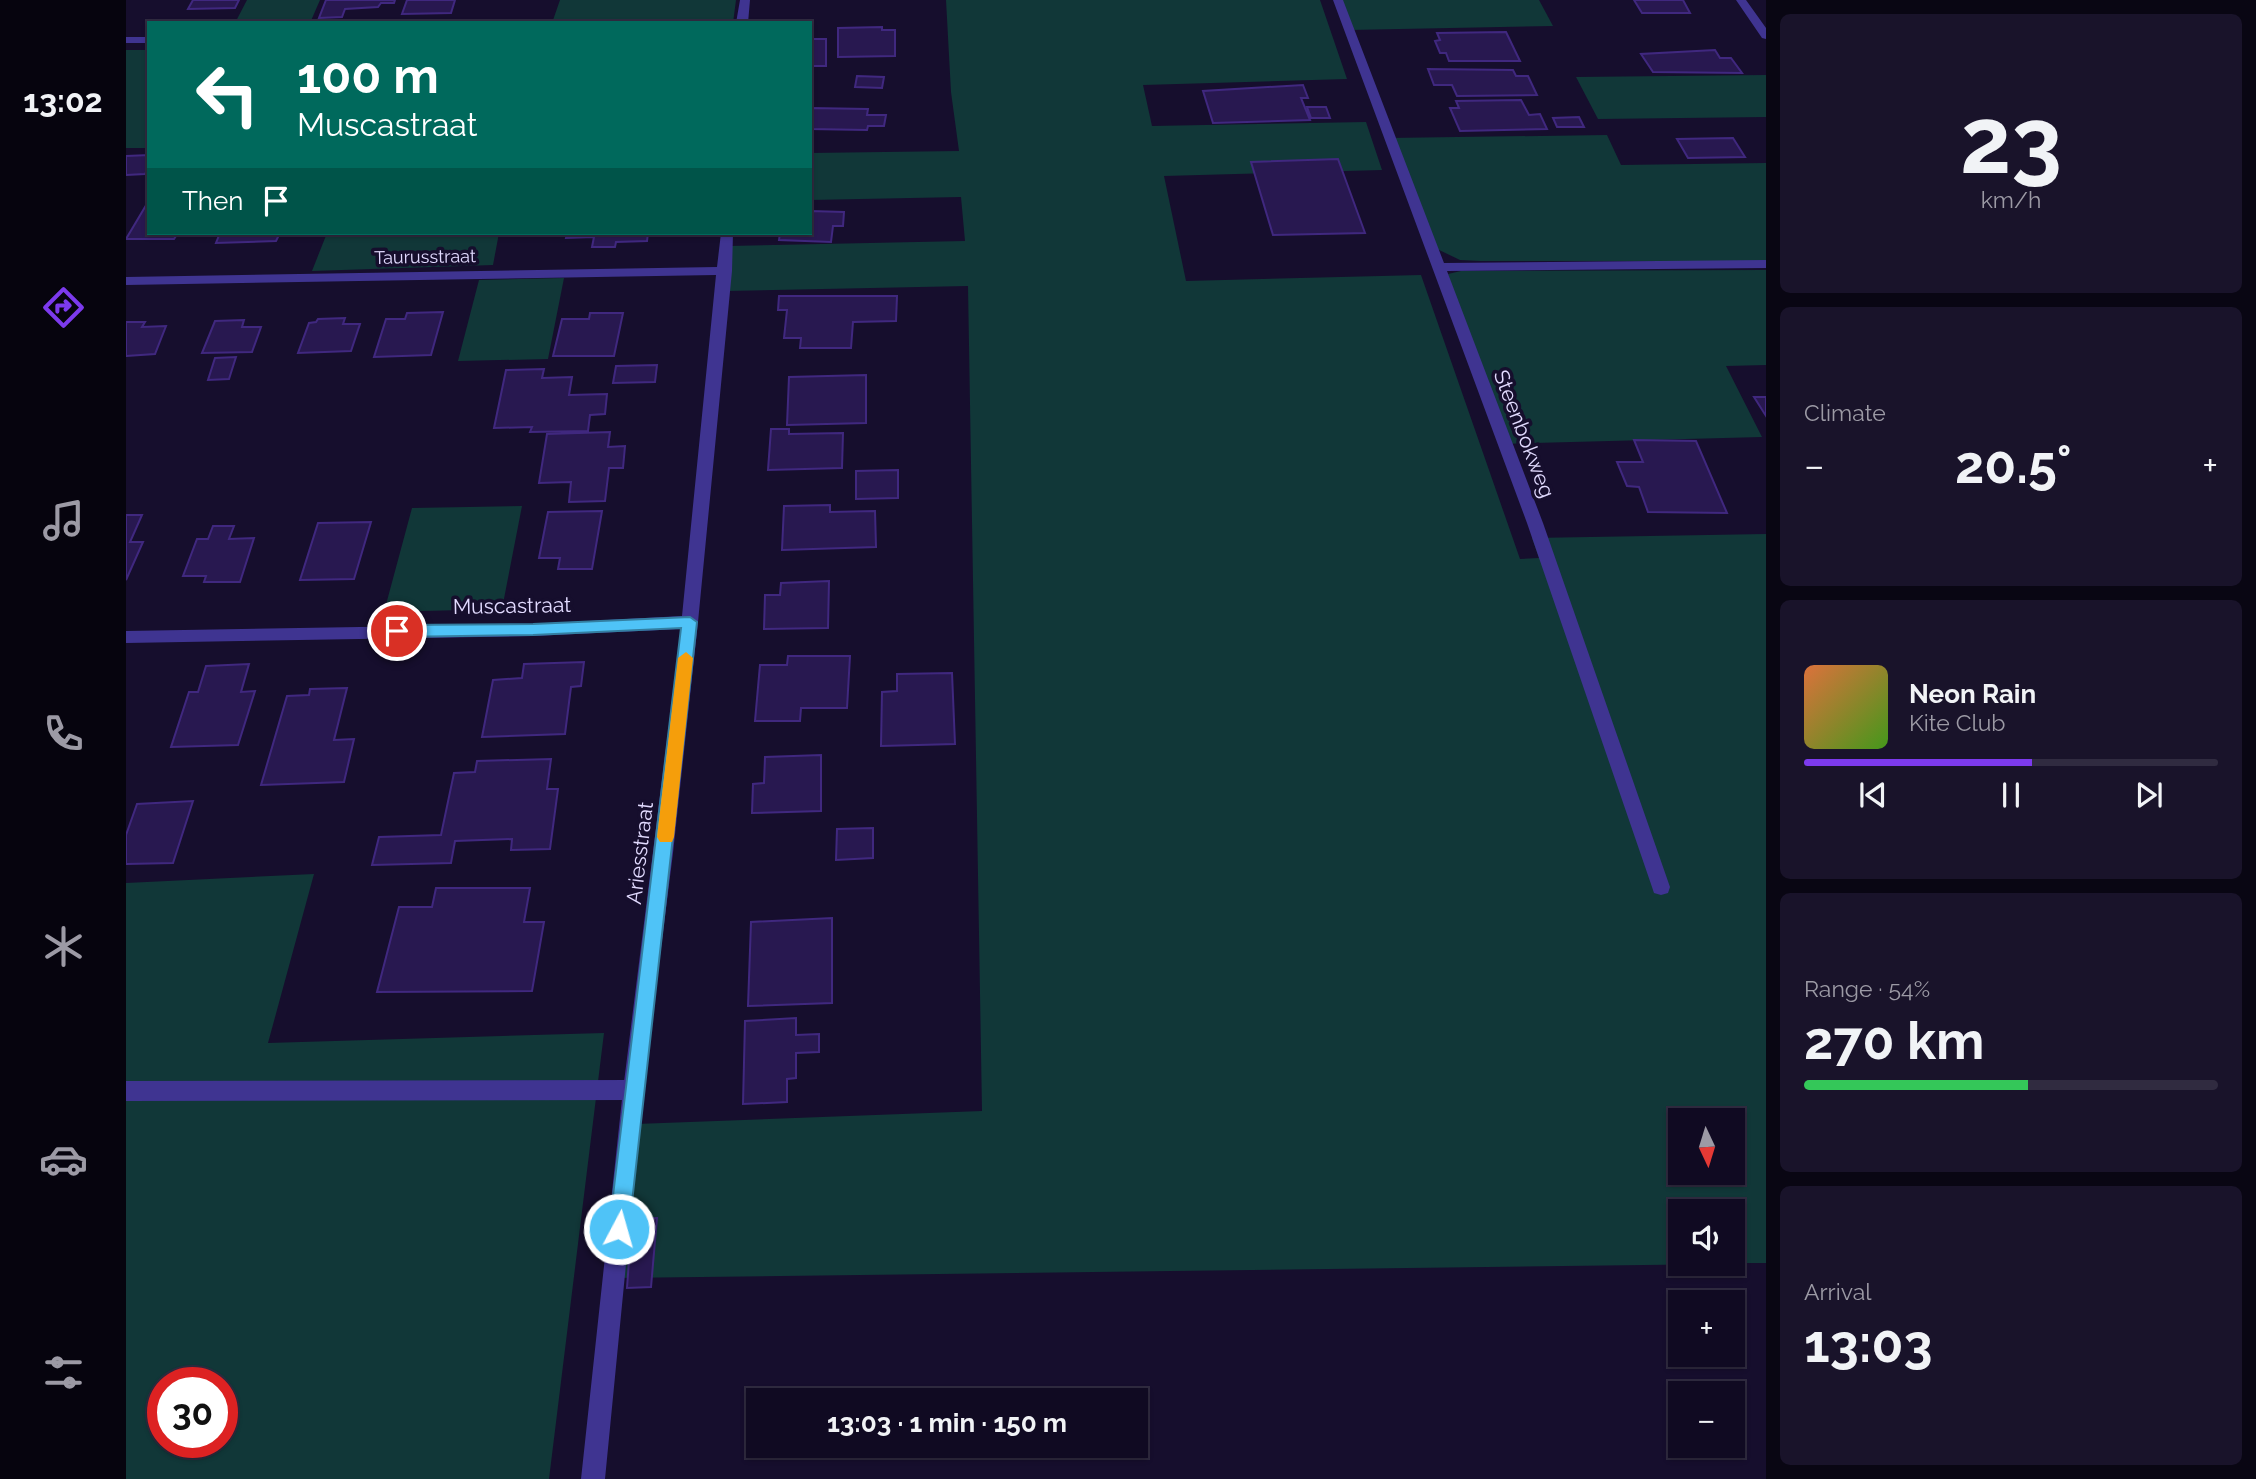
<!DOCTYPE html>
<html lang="en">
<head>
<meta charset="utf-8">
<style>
	:root { --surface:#100a22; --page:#19132a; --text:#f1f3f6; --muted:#9c9aa5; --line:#302b40; --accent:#7c3aed }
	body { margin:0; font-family:Raleway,sans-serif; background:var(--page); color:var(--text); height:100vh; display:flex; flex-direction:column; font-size:26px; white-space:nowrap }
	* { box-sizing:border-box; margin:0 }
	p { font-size:23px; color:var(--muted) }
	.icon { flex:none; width:38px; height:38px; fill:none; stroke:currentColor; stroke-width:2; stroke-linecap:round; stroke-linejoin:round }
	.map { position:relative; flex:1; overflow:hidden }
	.panel { display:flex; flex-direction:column; gap:14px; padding:14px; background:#090613; width:490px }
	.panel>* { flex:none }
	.hud { position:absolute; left:21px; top:21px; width:665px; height:214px; border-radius:0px; box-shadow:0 2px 5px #0004,0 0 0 2px var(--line); background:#00695c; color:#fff; overflow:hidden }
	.needle { width:46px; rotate:176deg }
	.controls { position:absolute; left:1542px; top:1108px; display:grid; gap:14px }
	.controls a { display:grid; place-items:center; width:77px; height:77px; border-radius:0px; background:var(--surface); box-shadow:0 2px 5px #0004,0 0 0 2px var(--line); font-size:35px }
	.speed { position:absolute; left:21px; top:1367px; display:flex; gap:14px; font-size:35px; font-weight:700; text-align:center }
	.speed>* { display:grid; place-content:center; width:91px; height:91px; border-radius:50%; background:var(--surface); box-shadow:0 2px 5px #0004,0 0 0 2px var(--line); line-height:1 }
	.speed .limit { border:10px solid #d22; background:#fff; color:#111 }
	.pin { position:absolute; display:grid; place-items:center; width:60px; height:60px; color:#fff; margin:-30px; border:4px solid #fff; border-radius:50%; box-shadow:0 2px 7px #0007 }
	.me { position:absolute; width:77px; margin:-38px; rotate:6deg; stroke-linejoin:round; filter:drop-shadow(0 0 5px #0008) }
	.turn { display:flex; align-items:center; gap:24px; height:147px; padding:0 35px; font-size:32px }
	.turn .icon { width:91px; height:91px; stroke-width:2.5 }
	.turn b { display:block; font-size:49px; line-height:60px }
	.then { display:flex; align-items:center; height:66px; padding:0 35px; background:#0003; gap:14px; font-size:26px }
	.big { font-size:52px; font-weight:700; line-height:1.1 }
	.panel .widget { flex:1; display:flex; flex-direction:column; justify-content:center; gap:10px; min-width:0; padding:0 24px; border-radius:10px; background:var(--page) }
	.panel .dial { align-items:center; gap:0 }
	.dial b { font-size:91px; line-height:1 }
	.song { display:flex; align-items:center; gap:21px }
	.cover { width:84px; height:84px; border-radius:10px; background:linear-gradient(135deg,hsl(20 70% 55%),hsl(100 70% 35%)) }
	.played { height:7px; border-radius:4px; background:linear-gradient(90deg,var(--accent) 55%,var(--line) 55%) }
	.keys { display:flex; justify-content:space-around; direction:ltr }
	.heat { display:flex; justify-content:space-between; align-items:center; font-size:38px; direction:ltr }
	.charge { height:10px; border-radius:5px; background:linear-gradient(90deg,#34c759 54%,var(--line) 0) }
	.trip { position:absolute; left:620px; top:1388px; width:402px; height:70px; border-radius:0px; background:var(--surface); box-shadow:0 2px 5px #0004,0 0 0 2px var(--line); font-weight:700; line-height:70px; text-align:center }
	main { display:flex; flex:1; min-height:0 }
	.tab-bar { display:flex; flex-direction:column; width:126px; justify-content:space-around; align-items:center; background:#06040e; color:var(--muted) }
	.tab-bar .icon { width:49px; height:49px }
	.tab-bar .on { color:var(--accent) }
	.tab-bar b { font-size:32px; color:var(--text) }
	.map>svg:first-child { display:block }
</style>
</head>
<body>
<main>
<nav class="tab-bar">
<b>13:02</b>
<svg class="icon on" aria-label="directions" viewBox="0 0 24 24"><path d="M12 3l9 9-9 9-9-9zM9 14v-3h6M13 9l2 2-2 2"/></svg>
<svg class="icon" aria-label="music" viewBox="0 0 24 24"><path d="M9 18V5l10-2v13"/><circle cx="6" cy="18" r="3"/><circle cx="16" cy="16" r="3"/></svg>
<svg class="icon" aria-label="phone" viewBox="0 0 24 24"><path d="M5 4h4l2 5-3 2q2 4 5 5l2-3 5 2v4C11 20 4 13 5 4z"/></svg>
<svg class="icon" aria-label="climate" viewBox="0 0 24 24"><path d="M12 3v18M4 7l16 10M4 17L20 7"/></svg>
<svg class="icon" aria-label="car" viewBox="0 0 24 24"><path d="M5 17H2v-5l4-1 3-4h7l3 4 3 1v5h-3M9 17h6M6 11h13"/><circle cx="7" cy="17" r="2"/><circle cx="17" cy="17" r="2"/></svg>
<svg class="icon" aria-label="filters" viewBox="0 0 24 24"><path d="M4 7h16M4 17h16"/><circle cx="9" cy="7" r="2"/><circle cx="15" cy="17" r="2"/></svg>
</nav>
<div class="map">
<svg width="1640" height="1479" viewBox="0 0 1640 1479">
	<rect width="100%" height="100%" fill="#160e2d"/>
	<path fill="#113738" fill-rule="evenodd" d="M121,0H194L184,23H109Z
		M434,0H610L607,23H426Z
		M820,0H1194L1221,79L1017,85L1026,126L1240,122L1256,170L1038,176L1060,281L1295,275L1394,559L1413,558L1406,538L1640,534V1263H1607L1606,1211H1554V1264H1599L490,1278L510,1124L856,1111L842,286L599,291L603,246L839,241L835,197L684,200V153L833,151L825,92ZM1554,1120H1606V1172H1554Z
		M1212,0H1413L1427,26L1223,30Z
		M0,50H23V148H0Z
		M1640,75V117L1472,119L1450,77Z
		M1481,135L1495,165L1640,163V261H1354L1334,260L1309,248L1263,138Z
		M201,233H373L367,265L186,271Z
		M1640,270V365L1600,366L1636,437L1373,444L1322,274L1335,271Z
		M438,278L422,359L332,361L353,280Z
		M396,506L376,609L258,612L286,508Z
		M188,874L142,1043L478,1033L423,1479H0V883ZM37,1382H96V1442H37Z"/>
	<path fill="#281850" stroke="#40287f" stroke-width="2" d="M67,0H113L109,8L62,9Z
		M200,0H269L268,3H255L252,7L219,9L216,17L193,18Z
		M281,0H329L325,13L276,14Z
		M1508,0H1557L1564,13H1516Z
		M756,27V30H769V56L712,57V28Z
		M1380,32L1394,61H1323L1320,53H1314L1309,41L1314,40L1311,33Z
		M684,39H700V66H684Z
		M1589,50L1594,58H1605L1616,73L1527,72L1515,54Z
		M1302,69L1387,70L1390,76H1402L1411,95L1331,96L1326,85H1308Z
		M731,76L758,77L756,88L729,87Z
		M1177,85L1182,98H1175L1184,120L1087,123L1077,91Z
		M1395,100L1403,115L1414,114L1421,129L1334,131L1324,108H1333L1330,101Z
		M1181,107H1200L1204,118H1185Z
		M684,108L742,109L741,115H760L758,126H742L741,130L684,129Z
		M1453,117L1458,127H1431L1427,118Z
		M1607,138L1619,157L1562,158L1551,139Z
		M23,155V167L19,174L0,175V156Z
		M1212,159L1239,233L1147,235L1125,162Z
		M22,202L23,233H52L48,239H0Z
		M684,211L718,212L717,226H707L705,242L653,240L654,233H684Z
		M94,233H154L150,241L90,243Z
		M441,233H522L521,241L490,242L489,247H466L468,237L440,238Z
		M653,296H771L770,321L727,322L725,348H674L675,338H658L661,310H652Z
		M317,312L305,355L248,357L260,319H279L281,313Z
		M464,313H497L488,356H427L436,319H463Z
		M219,318L217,324H234L225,351L172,353L183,323L190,322L192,319Z
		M118,320L116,327H135L126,352L76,353L89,321Z
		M0,322H19L16,327L40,326L29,354L0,356Z
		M110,357L103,379L82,380L89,358Z
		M531,365L529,382L487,383L490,366Z
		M418,369L416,378L446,377L443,395L481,394L479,414L464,415L462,431L404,432L406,427L368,428L380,370Z
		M740,375V423L661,425L663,377Z
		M1628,397H1640V416Z
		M645,429H663V434L717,433L716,468L642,470Z
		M484,432L482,447L499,446L497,468H483L479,501L443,502L445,482L413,483L421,434Z
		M1508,440L1570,441L1601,513L1522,512L1513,487L1501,486L1491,462H1517Z
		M772,470V498L730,499V471Z
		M704,505V512L749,511L750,547L656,550L658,506Z
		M476,511L466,569H432L434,558H413L422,512Z
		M0,515H16L4,542H17L0,580Z
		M245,522L228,579L174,580L192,523Z
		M87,526H108L103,539L128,538L114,582H78L80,576H57L71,539H82Z
		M703,581L702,628L638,629L639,595H654L655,583Z
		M662,656H724L721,708H675L674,721H629L634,665H661Z
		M458,662L455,686L445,687L439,734L356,737L367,680L396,678L398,664Z
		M123,664L115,692L129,691L112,745L45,747L63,692H72L80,666Z
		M826,673L829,744L755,746L756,692L771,691V674Z
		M221,688L208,740L228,739L218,782L135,785L161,696L183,695L184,689Z
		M695,755V811L626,813L627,784L638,783L639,757Z
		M425,759L421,789H432L424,849L385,850L386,839L329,841L325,863L246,865L253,837L315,835L328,773L349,772L351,761Z
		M67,801L47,863L0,864V835L11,804Z
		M747,828V858L710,860L711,829Z
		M310,888H404L398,922H418L406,991L251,992L273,907H306Z
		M706,918V1003L622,1006L625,922Z
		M670,1018V1035L693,1034V1052L670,1053V1078L661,1079V1102L617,1104L619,1021Z
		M531,1218L525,1287L501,1288L506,1219Z"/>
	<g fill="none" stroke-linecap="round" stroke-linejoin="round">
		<path fill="#3f3491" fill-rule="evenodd" d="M507,1080L514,1083L517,1090L514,1097L507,1100L0,1101V1081Z"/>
		<path fill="#3f3491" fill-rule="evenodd" d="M614,0H624L622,23H610Z
			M1207,0H1217L1318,263L1640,260V268L1321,271L1417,523L1544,887L1542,893L1535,895L1528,893L1526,887L1401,523Z
			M1610,0H1620L1640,28V39L1636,38Z
			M0,37H23V43H0Z
			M595,233H607L606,271L572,622L547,853L517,1090L479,1479H455L497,1090L555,629L407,636L0,643V631L407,624L556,616L590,275L0,285V277L591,267Z"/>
	</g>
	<path fill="#4fc3f7" stroke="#337fa1" stroke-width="2" d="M564,617L571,622L503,1229L500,1236L493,1239L486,1236L483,1229L555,628L407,635L271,637L263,631L271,625L407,624Z"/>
	<path fill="#f59e0b" d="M560,652L567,658L548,837L546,842H534L531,837L552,658Z"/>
	<g text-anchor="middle" stroke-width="7" stroke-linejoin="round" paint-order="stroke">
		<g font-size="18" fill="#e2dbff" stroke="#160e2d">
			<text transform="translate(299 257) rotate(-1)" y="6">Taurusstraat</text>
		</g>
		<g font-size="21" fill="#e2dbff" stroke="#160e2d">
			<text transform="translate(1398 434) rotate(69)" y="7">Steenbokweg</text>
			<text transform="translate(386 606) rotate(-1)" y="7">Muscastraat</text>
			<text transform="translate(514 853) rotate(-83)" y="7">Ariesstraat</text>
		</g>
	</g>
</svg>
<div class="controls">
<a><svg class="needle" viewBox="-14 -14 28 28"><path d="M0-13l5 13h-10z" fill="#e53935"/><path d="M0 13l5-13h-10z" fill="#9c9aa5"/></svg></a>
<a><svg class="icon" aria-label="sound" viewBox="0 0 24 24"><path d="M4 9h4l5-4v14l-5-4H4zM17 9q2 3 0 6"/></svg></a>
<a>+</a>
<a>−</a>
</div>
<div class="speed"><div class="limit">30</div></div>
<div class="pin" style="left:271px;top:631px;background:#d93025"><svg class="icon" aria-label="arrive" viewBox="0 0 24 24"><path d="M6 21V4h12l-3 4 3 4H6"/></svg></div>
<svg class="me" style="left:493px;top:1229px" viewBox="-20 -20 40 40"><circle r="17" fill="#4fc3f7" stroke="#fff" stroke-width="3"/><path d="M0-11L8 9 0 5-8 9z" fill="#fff"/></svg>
<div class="trip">13:03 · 1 min · 150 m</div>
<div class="hud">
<div class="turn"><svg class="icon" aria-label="left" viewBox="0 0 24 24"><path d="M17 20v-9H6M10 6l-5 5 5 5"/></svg><div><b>100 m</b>Muscastraat</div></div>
<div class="then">Then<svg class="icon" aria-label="arrive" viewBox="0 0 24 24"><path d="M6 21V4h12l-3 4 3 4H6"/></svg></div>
</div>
</div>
<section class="panel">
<div class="widget dial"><b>23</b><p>km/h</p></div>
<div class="widget"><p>Climate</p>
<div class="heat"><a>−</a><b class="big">20.5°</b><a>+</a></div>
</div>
<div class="widget">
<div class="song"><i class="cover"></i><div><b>Neon Rain</b><p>Kite Club</p></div></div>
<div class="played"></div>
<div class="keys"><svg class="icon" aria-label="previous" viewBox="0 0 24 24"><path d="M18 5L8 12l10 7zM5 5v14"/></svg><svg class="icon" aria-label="pause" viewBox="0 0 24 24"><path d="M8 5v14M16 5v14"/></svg><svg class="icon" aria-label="next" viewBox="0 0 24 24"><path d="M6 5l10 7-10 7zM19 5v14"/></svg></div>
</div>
<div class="widget"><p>Range · 54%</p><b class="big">270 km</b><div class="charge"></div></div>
<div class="widget"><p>Arrival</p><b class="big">13:03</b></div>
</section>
</main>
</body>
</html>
